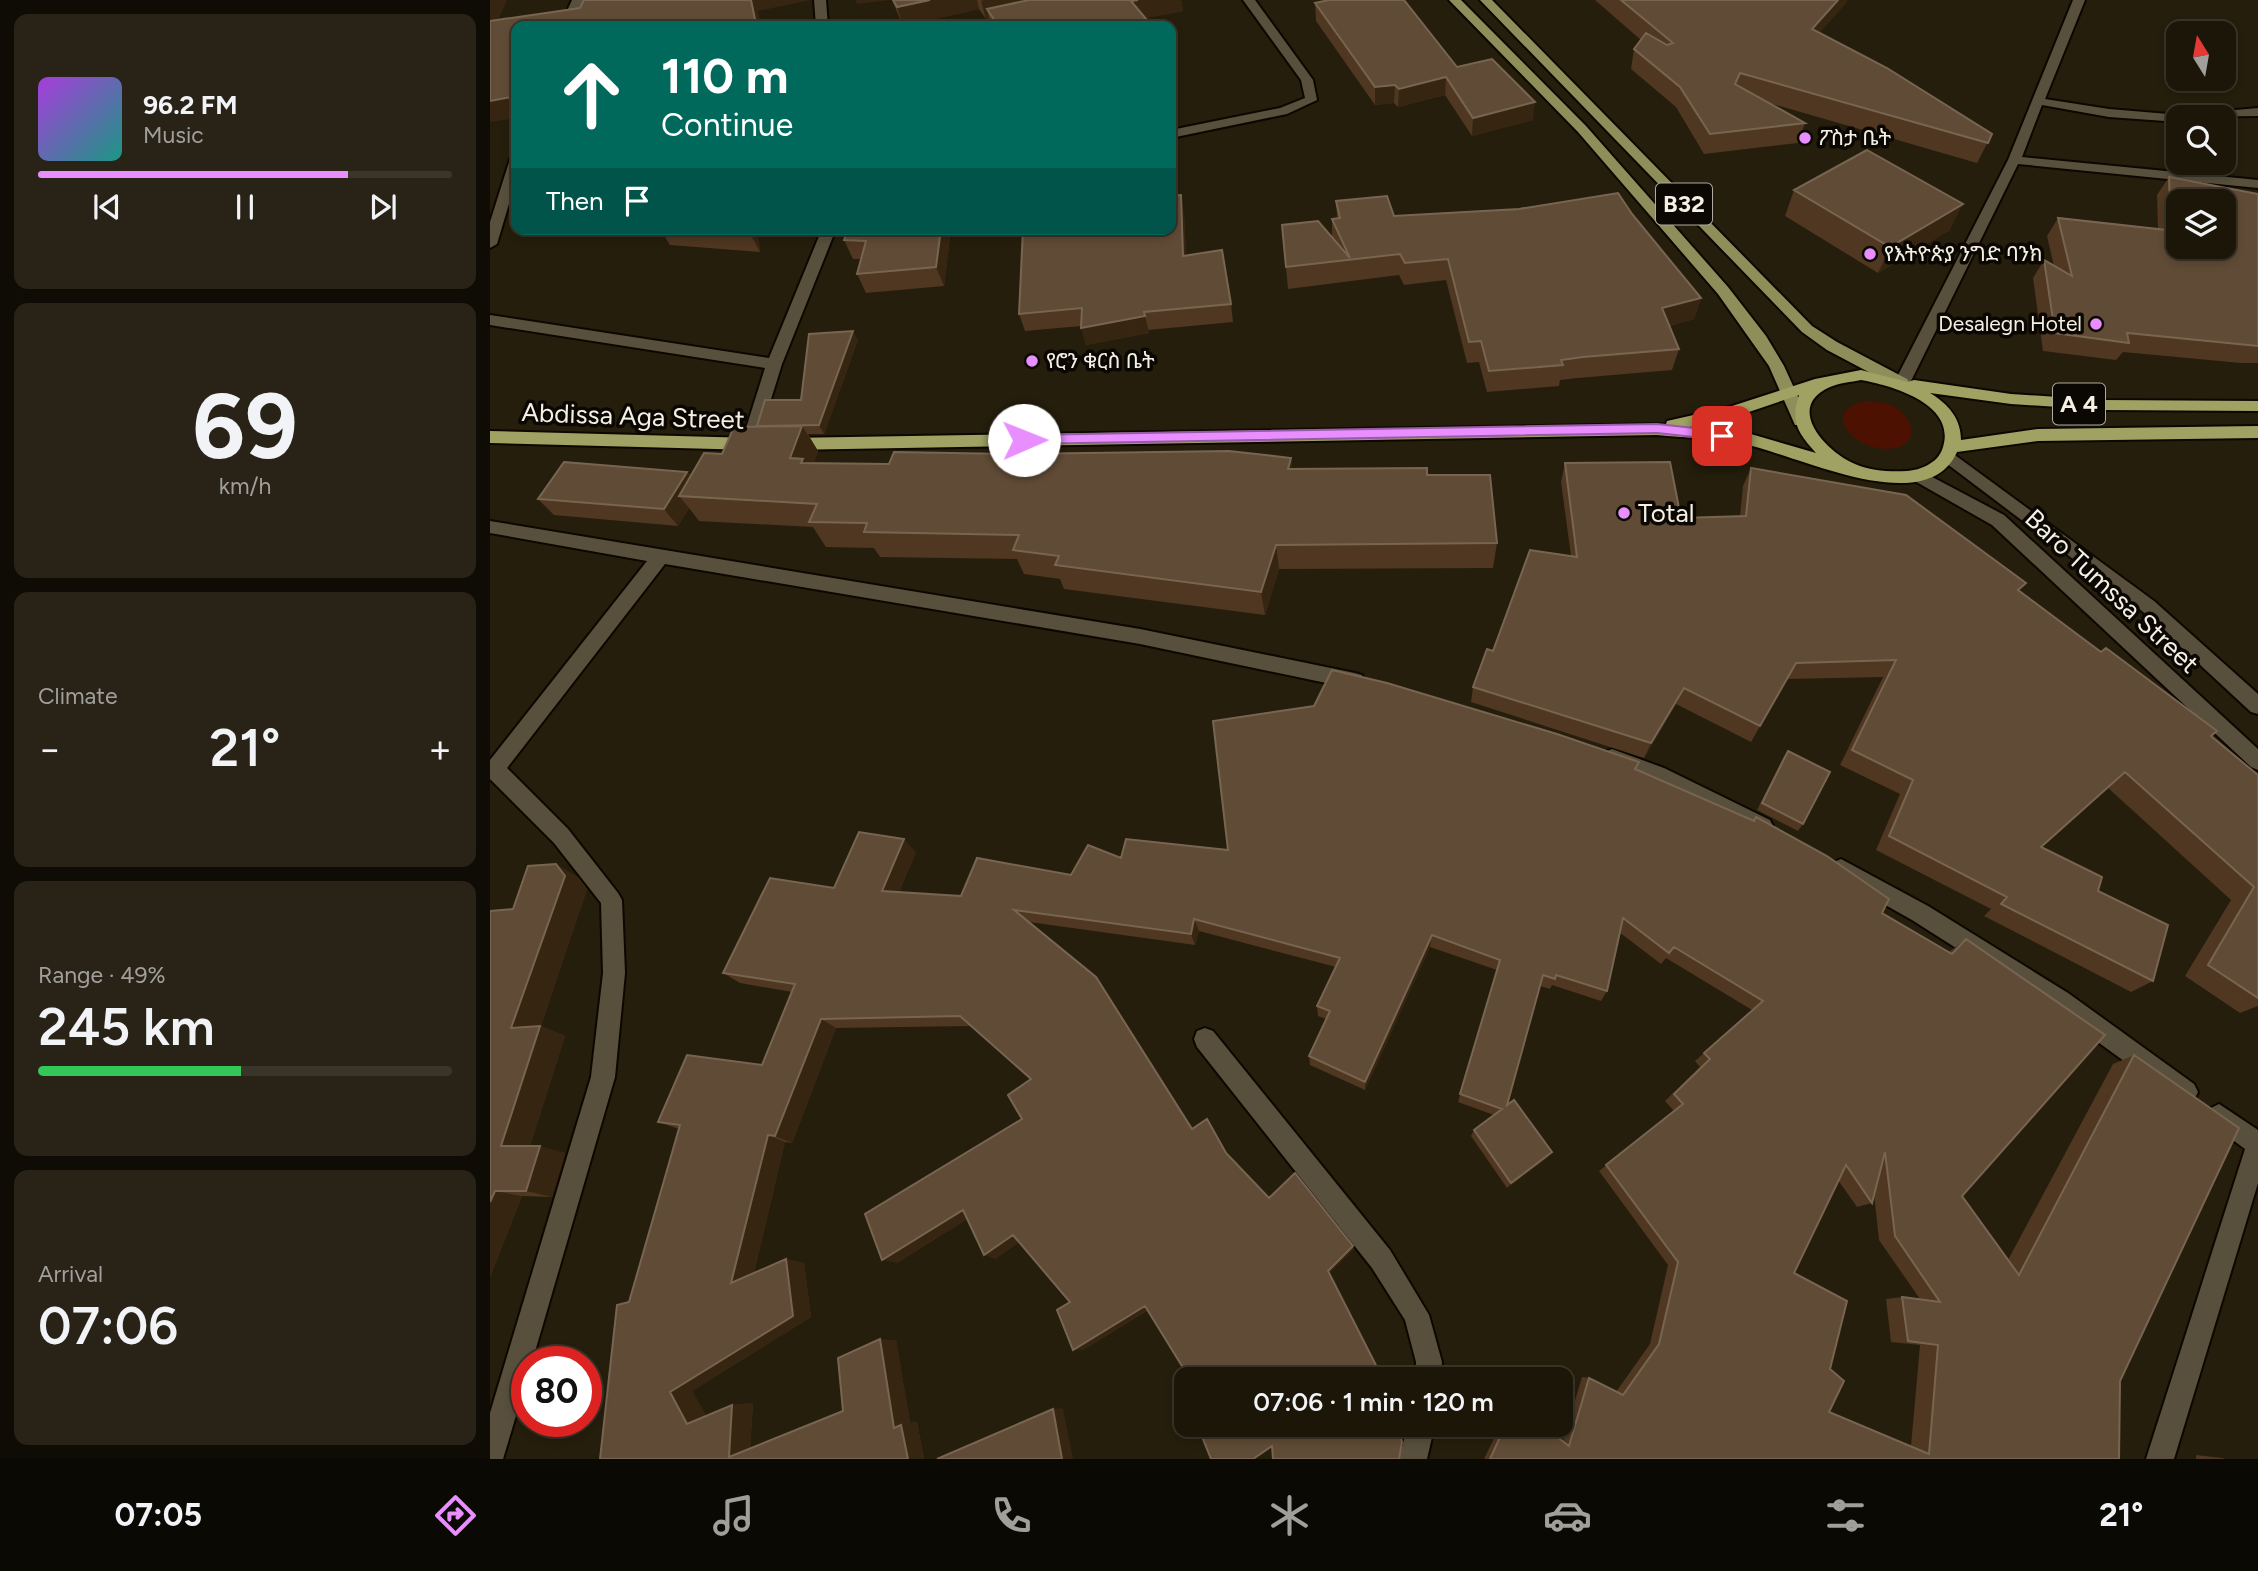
<!DOCTYPE html>
<html lang="en">
<head>
<meta charset="utf-8">
<style>
	:root { --surface:#1c1609; --page:#292317; --text:#f1f3f6; --muted:#a09f9c; --line:#3a352a; --accent:#e88eff }
	body { margin:0; font-family:Figtree,"Noto Sans Ethiopic",sans-serif; background:var(--page); color:var(--text); height:100vh; display:flex; flex-direction:column; font-size:26px; white-space:nowrap }
	* { box-sizing:border-box; margin:0 }
	p { font-size:23px; color:var(--muted) }
	.icon { flex:none; width:38px; height:38px; fill:none; stroke:currentColor; stroke-width:2; stroke-linecap:round; stroke-linejoin:round }
	.map { position:relative; flex:1; overflow:hidden }
	.drawer { display:flex; flex-direction:column; gap:14px; padding:14px; background:#0f0c05; width:490px }
	.drawer>* { flex:none }
	.top-card { position:absolute; left:21px; top:21px; width:665px; height:214px; border-radius:14px; box-shadow:0 4px 10px #0003,0 0 0 2px var(--line); background:#00695c; color:#fff; overflow:hidden }
	.needle { width:46px; rotate:349deg }
	.controls { position:absolute; left:1676px; top:21px; display:grid; gap:14px }
	.controls a { display:grid; place-items:center; width:70px; height:70px; border-radius:14px; background:var(--surface); box-shadow:0 4px 10px #0003,0 0 0 2px var(--line); font-size:35px }
	.speed { position:absolute; left:21px; top:1346px; display:flex; gap:14px; font-size:35px; font-weight:700; text-align:center }
	.speed>* { display:grid; place-content:center; width:91px; height:91px; border-radius:50%; background:var(--surface); box-shadow:0 4px 10px #0003,0 0 0 2px var(--line); line-height:1 }
	.speed .limit { border:10px solid #d22; background:#fff; color:#111 }
	.pin { position:absolute; display:grid; place-items:center; width:60px; height:60px; color:#fff; margin:-30px; border-radius:14px; box-shadow:0 4px 10px #0006 }
	.me { position:absolute; width:77px; margin:-38px; rotate:89deg; stroke-linejoin:round; filter:drop-shadow(0 0 5px #0008) }
	.turn { display:flex; align-items:center; gap:24px; height:147px; padding:0 35px; font-size:32px }
	.turn .icon { width:91px; height:91px; stroke-width:2.5 }
	.turn b { display:block; font-size:49px; line-height:60px }
	.then { display:flex; align-items:center; height:66px; padding:0 35px; background:#0003; gap:14px; font-size:26px }
	.big { font-size:52px; font-weight:600; line-height:1.1 }
	.drawer .widget { flex:1; display:flex; flex-direction:column; justify-content:center; gap:10px; min-width:0; padding:0 24px; border-radius:14px; background:var(--page) }
	.drawer .dial { align-items:center; gap:0 }
	.dial b { font-size:91px; line-height:1 }
	.song { display:flex; align-items:center; gap:21px }
	.cover { width:84px; height:84px; border-radius:10px; background:linear-gradient(135deg,hsl(280 70% 55%),hsl(170 70% 35%)) }
	.played { height:7px; border-radius:4px; background:linear-gradient(90deg,var(--accent) 75%,var(--line) 75%) }
	.keys { display:flex; justify-content:space-around; direction:ltr }
	.heat { display:flex; justify-content:space-between; align-items:center; font-size:38px; direction:ltr }
	.charge { height:10px; border-radius:5px; background:linear-gradient(90deg,#34c759 49%,var(--line) 0) }
	.trip { position:absolute; left:684px; top:1367px; width:399px; height:70px; border-radius:14px; background:var(--surface); box-shadow:0 4px 10px #0003,0 0 0 2px var(--line); font-weight:600; line-height:70px; text-align:center }
	.dock { display:flex; height:112px; justify-content:space-around; align-items:center; background:#0b0904; color:var(--muted) }
	.dock .icon { width:49px; height:49px }
	.dock .active { color:var(--accent) }
	.dock b { font-size:32px; color:var(--text) }
	main { display:flex; flex:1; min-height:0 }
	.map>svg:first-child { display:block }
</style>
</head>
<body>
<main>
<section class="drawer">
<div class="widget">
<div class="song"><i class="cover"></i><div><b>96.2 FM</b><p>Music</p></div></div>
<div class="played"></div>
<div class="keys"><svg class="icon" aria-label="previous" viewBox="0 0 24 24"><path d="M18 5L8 12l10 7zM5 5v14"/></svg><svg class="icon" aria-label="pause" viewBox="0 0 24 24"><path d="M8 5v14M16 5v14"/></svg><svg class="icon" aria-label="next" viewBox="0 0 24 24"><path d="M6 5l10 7-10 7zM19 5v14"/></svg></div>
</div>
<div class="widget dial"><b>69</b><p>km/h</p></div>
<div class="widget"><p>Climate</p>
<div class="heat"><a>−</a><b class="big">21°</b><a>+</a></div>
</div>
<div class="widget"><p>Range · 49%</p><b class="big">245 km</b><div class="charge"></div></div>
<div class="widget"><p>Arrival</p><b class="big">07:06</b></div>
</section>
<div class="map">
<svg width="1768" height="1459" viewBox="0 0 1768 1459">
	<rect width="100%" height="100%" fill="#251e0c"/>
	<path fill="#4d1102" d="M1376,401C1385,402 1394,402 1403,406C1422,416 1432,442 1405,448C1371,456 1324,412 1376,401Z"/>
	<g fill="none" stroke-linecap="round" stroke-linejoin="round">
		<defs>
			<path id="minor" d="M82,0H94L82,26H70Z
				M324,0H336L338,26H326Z
				M753,0H765L823,80L827,100L797,114L681,138V130L790,108L815,98L811,80Z
				M1583,0H1595L1555,99L1619,109L1690,115L1768,108V116L1689,117V122L1619,117L1552,105L1532,157L1768,180V188L1528,164L1420,383L1412,388L1407,387L1404,383L1518,160Z
				M525,15L531,18L529,20L501,26H479Z
				M26,155V180L7,244L0,248V222L20,159Z
				M332,229H346L292,364L267,444L259,450L251,444L275,368L0,325V315L279,358Z
				M0,521L650,629L865,673L872,675L874,681L872,687L865,689L650,644L175,564L17,768L78,829L128,893L132,900L135,973L125,1077L42,1362H37V1379L13,1459H0V1413L101,1077L113,973L111,903L64,843L0,779V760L157,561L0,533Z
				M1122,749L1174,768L1280,820L1283,826L1280,832L1273,835L1266,832L1160,780L1115,764L1112,758L1115,752Z
				M1351,859L1438,906L1578,993L1704,1084L1708,1092L1704,1100L1696,1104L1688,1100L1562,1009L1422,920L1344,876L1341,869L1344,862Z
				M715,1028L723,1031L900,1250L939,1315L952,1362L951,1379H925L926,1362L915,1320L882,1268L707,1047L704,1039L707,1031Z
				M1729,1104L1768,1130V1183L1684,1459H1656L1755,1149L1721,1124L1717,1116L1721,1108Z
				M918,1424H945L937,1459H909Z"/>
			<path id="tertiary" d="M1458,450L1664,601L1768,694V714L1761,712L1652,611L1452,460L1450,456Z
				M1429,470L1514,515L1768,749V770L1761,767L1502,525L1423,480L1421,476Z"/>
			<path id="primary" d="M959,0H971L1096,126L1238,287L1276,336L1294,366L1319,421L1317,425H1305L1279,366L1228,294L1088,132Z
				M990,0H1002L1322,326L1347,342L1417,379L1420,383L1417,387H1407L1337,350L1312,332Z"/>
			<path id="trunk" d="M1371,370L1418,382L1424,380L1521,394L1613,400L1768,401V411L1613,410L1521,404L1440,393C1458,404 1471,418 1471,440L1548,429L1768,426V438L1548,441L1467,452C1436,522 1304,453 1253,444C1225,438 1195,438 1167,435L297,450L289,444L297,438L1176,424L1177,421L1239,407L1325,379ZM1371,380C1404,386 1469,405 1452,450C1447,463 1431,470 1417,471C1400,472 1381,471 1365,464C1336,452 1294,407 1340,387C1349,383 1361,382 1371,380ZM1309,395C1300,422 1308,433 1326,453L1254,432L1200,427L1247,416Z
				M0,431L263,438L271,444L263,450L0,443Z"/>
		</defs>
		<use href="#minor" stroke="#0e0700" stroke-width="4"/>
		<use href="#tertiary" stroke="#0e0700" stroke-width="4"/>
		<use href="#primary" stroke="#0e0700" stroke-width="4"/>
		<use href="#trunk" stroke="#0e0700" stroke-width="4"/>
		<use href="#minor" fill="#58503d" fill-rule="evenodd"/>
		<use href="#tertiary" fill="#58503d" fill-rule="evenodd"/>
		<use href="#primary" fill="#8d8e59" fill-rule="evenodd"/>
		<use href="#trunk" fill="#9fa262" fill-rule="evenodd"/>
	</g>
	<path fill="#4f3721" fill-rule="evenodd" d="M402,0H691L693,11L655,18L662,26H502L499,19H496L489,9L413,26Z
		M1105,0H1357L1356,3L1329,33L1502,134L1487,163L1279,103L1315,123L1308,143L1214,154L1186,107L1141,69L1144,49L1151,40Z
		M825,3L967,67L1043,120L982,136L955,95L908,107L904,103L885,105L826,21Z
		M1679,177L1768,194V363H1751L1633,352L1626,360L1553,351L1543,278L1554,260L1564,266L1557,236L1568,218L1668,229L1667,195Z
		M1304,190L1460,230L1388,273L1295,216Z
		M846,201L904,216L1142,214L1211,298L1204,319L1179,326L1189,349L1182,370L1088,378L1070,380L1069,386L997,392L989,362L977,363L956,280L914,285L909,275L798,289L792,225L842,237V219H847Z
		M694,213L696,256L741,304L743,322L658,330L659,333L596,345L591,326L535,331L529,314Z
		M54,229H107L105,234L60,237Z
		M170,229H329L327,235L268,237L270,252L180,245Z
		M344,229H461L454,286L376,293L367,274L371,259H363L354,240L356,234L347,235Z
		M368,340L334,434H318L328,451L324,463L399,464L801,458L802,469L937,475L1007,543L1003,568L789,569L775,615L574,589L570,579L534,574L527,559L390,557L384,548L336,547L323,527L209,521L199,508L188,526L64,515L48,499L197,472L201,476L232,454L267,426L311,400Z
		M1075,463L1191,518L1250,516L1253,486L1261,468L1530,591L1721,736L1768,775V1006L1750,1013L1695,976L1741,900L1617,787L1551,847L1608,891L1663,981L1641,992L1494,916L1501,909L1386,850L1410,794L1350,765L1393,677L1297,679L1261,742L1186,704L1154,758L981,702L983,687L1003,651L1081,556L1071,482Z
		M1298,751L1313,824L1308,831L1267,810L1293,758Z
		M1149,762L1146,770L1459,952L1476,939L1472,1196L1518,1260L1623,1064L1644,1055L1630,1381L1629,1459H994L1011,1424H1050L1073,1441L1092,1377L1099,1378L1126,1392L1160,1344L1178,1265L1109,1171L1184,1111L1175,1101L1210,1067L1205,1061L1262,1010L1176,958L1171,964L1129,932L1117,991L1111,1001L1062,985L1060,989L1050,986L1017,1105L1057,1158L1017,1188L981,1136L984,1130L1004,1115L968,1102L1007,970L940,947L875,1090L820,1065L819,1056L836,1019L828,1016L827,1006L846,967L709,931L705,945L539,922L613,987L703,1129L722,1126L738,1156L779,1198L863,1246L864,1249L658,1310L593,1350L580,1302L529,1242L505,1259L477,1219L407,1263L532,1119L541,1079L480,1026L346,1028L302,1143L295,1142L264,1273L296,1259L314,1263L321,1317L202,1391L216,1416L242,1405L263,1403L260,1448L353,1411L406,1340L420,1423L427,1422L434,1459H110L139,1302L189,1129L168,1122L272,1065L302,992L250,983L233,973L344,888L426,852L409,892L471,896L581,875L631,858L738,850ZM1348,1180L1367,1207L1382,1203L1384,1194L1389,1240L1430,1299L1412,1297L1396,1299L1401,1342L1430,1345L1421,1446L1339,1412L1340,1369L1304,1273Z
		M88,877L97,889L51,1026L75,1036L40,1146L75,1153L62,1197L32,1196L0,1277V911L23,909Z
		M1706,1455L1733,1458L1735,1459H1706Z"/>
	<path fill="#362510" d="M0,0H17L0,39Z
		M261,0H321L268,11L271,26H266Z
		M366,0H401L367,4Z
		M440,0H487L489,9L413,26L407,7Z
		M494,0H581L497,9L499,19H496L491,1Z
		M648,0H691L693,11L645,20L641,1Z
		M1348,0H1357L1356,3L1315,49L1322,29Z
		M956,77L955,95L908,107L909,89Z
		M905,85L904,103L885,105V87Z
		M26,96V118L0,122V101Z
		M1045,102L1043,120L982,136L983,118Z
		M691,195L694,213L697,274L693,256Z
		M1473,204L1460,230L1388,273L1400,247Z
		M259,229H263L268,237L270,252L260,233Z
		M324,229H329L327,235Z
		M451,229H461L454,286L446,267Z
		M1211,298L1204,319L1166,329L1172,308Z
		M654,312L659,333L596,345L591,328Z
		M363,331L368,340L334,434L329,425Z
		M312,426L328,451L321,472L300,458Z
		M801,458L804,484L798,469Z
		M197,472L210,489L189,496L199,508L188,526L174,509Z
		M786,545L789,569L775,615L771,592Z
		M1194,688L1186,704L1154,758L1161,743Z
		M414,839L426,852L404,903L392,891Z
		M66,864L88,877L97,889L51,1026L75,1036L38,1152L11,1146L21,1028Z
		M704,919L709,931L705,945L701,934Z
		M942,935L940,947L875,1090V1082Z
		M606,977L613,987L708,1136L702,1129Z
		M331,1019L346,1028L302,1143L285,1136Z
		M278,1135L295,1142L261,1286L241,1283Z
		M50,1146L75,1153L62,1197L36,1191Z
		M1062,1152L1057,1158L1017,1188L1021,1183Z
		M5,1191L32,1196L0,1277V1202Z
		M473,1210L485,1214L407,1263L392,1260Z
		M523,1235L534,1239L505,1259L494,1255Z
		M863,1246L864,1249L840,1273L838,1271Z
		M296,1259L314,1263L321,1317L202,1391L219,1422L197,1424L180,1392Z
		M655,1306L662,1307L593,1350H583Z
		M390,1339L406,1340L420,1423L427,1422L434,1459H418L404,1428Z
		M263,1403L260,1453L239,1457L242,1405Z
		M573,1408L583,1459H572L563,1409Z"/>
	<path fill="#604b36" stroke="#786551" stroke-width="2" fill-rule="evenodd" d="M94,0H261L266,24V26H26V96L0,101V21L90,8Z
		M403,0H440L407,7Z
		M539,0H648L641,1L662,26H508L497,9Z
		M839,0H914L967,67L1002,59L1045,102L983,118L956,77L909,89L905,85L885,87L825,3Z
		M1131,0H1348L1322,29L1397,68L1502,134L1498,143L1250,73L1245,84L1315,123L1220,134L1190,87L1144,49L1156,33L1177,45L1183,43Z
		M1377,150L1473,204L1400,247L1304,190Z
		M1679,177L1768,194V346L1637,333L1639,343L1565,333L1554,260L1582,276L1568,218L1686,231L1680,208ZM1689,201H1734V247H1689Z
		M1128,193L1142,214L1211,298L1172,308L1189,349L1093,357L1071,360L1073,365L999,371L991,341L979,342L958,259L915,263L910,254L796,267L792,225L828,221L860,258L842,219L850,218L846,201L897,196L904,216L1029,209Z
		M691,195L693,256L732,250L741,304L654,312L655,316L591,328L592,308L529,314L533,229H681V196Z
		M208,229H259L260,233Z
		M358,229H451L446,267L367,274L376,241L354,240Z
		M363,331L329,425L267,426L275,400H311L319,334Z
		M312,426L300,458L313,459L311,463L399,464L404,452L519,454L739,451L801,458L798,469L937,468V475H1000L1007,543L786,545L771,592L565,565L569,556L523,550L529,535L374,532L377,523L319,522L327,504L189,496L214,453L232,454L244,427Z
		M74,462L197,472L174,509L48,499Z
		M1180,462L1191,518L1256,516L1261,468L1416,495L1536,583L1528,590L1611,652L1616,648L1727,731L1721,736L1768,775V998L1718,965L1764,887L1635,772L1551,847L1612,877L1608,891L1678,925L1663,981L1511,904L1517,897L1399,836L1423,780L1362,750L1406,660L1306,663L1270,726L1194,688L1161,743L983,687L997,649L1003,651L1040,550L1087,557L1075,463Z
		M842,670L897,683L1067,734L1149,762L1145,769L1264,821L1266,817L1337,856L1399,899L1392,913L1462,954L1476,939L1615,1035L1472,1196L1529,1275L1644,1055L1749,1128L1630,1381L1629,1459H1000L1016,1424H1050L1079,1446L1099,1378L1133,1395L1169,1344L1188,1262L1116,1165L1193,1104L1184,1094L1220,1059L1214,1053L1273,1001L1184,947L1179,953L1133,918L1117,991L1066,975L1065,979L1053,975L1017,1105L1024,1100L1062,1152L1021,1183L984,1130L1012,1109L970,1094L1010,960L942,935L875,1082L819,1056L840,1011L827,1006L850,958L704,919L701,934L524,910L606,977L702,1129L717,1119L736,1153L779,1198L805,1173L863,1246L838,1271L893,1379H700L655,1306L583,1350L567,1310L580,1302L523,1235L494,1255L473,1210L392,1260L375,1214L532,1119L518,1095L541,1079L470,1016L331,1019L285,1136L278,1135L241,1283L296,1259L303,1316L180,1392L197,1424L242,1405L239,1457L353,1411L348,1358L390,1339L404,1428L411,1425L418,1459H110L127,1305L139,1302L190,1125L168,1122L197,1055L272,1065L305,984L233,973L280,878L344,888L369,832L414,839L392,891L471,896L487,858L581,875L598,845L631,858L636,839L738,850L723,721L824,706ZM1395,1152L1405,1236L1450,1302L1412,1297L1418,1341L1448,1345L1439,1454L1339,1412L1354,1381L1340,1369L1357,1301L1304,1273L1356,1165L1382,1203Z
		M1298,751L1340,772L1313,824L1272,803Z
		M66,864L75,876L21,1028L50,1026L11,1146H50L36,1191H5L0,1202V911L23,909L38,866Z
		M563,1409L572,1459H447Z
		M707,1424H908L912,1442L909,1459H783L782,1446L763,1459H721Z"/>
	<path fill="#e88eff" stroke="#975ca6" stroke-width="2" d="M1167,424L1232,431L1239,436L1232,440L1167,433L534,444L528,440L534,435Z"/>
	<g fill="#e88eff" stroke="#0b0803" stroke-width="2.5">
		<circle cx="1315" cy="138" r="7"/>
		<circle cx="1380" cy="254" r="7"/>
		<circle cx="1606" cy="324" r="7"/>
		<circle cx="542" cy="361" r="7"/>
		<circle cx="1134" cy="513" r="7"/>
	</g>
	<g text-anchor="middle" stroke-width="7" stroke-linejoin="round" paint-order="stroke">
		<g font-size="21" fill="#f5f0e5" stroke="#0b0803" text-anchor="start">
			<text x="1329" y="145">ፖስታ ቤት</text>
			<text x="1394" y="261">የእትዮጵያ ንግድ ባንክ</text>
			<text x="1592" y="331" text-anchor="end">Desalegn Hotel</text>
			<text x="556" y="368">የሮን ቁርስ ቤት</text>
		</g>
		<g fill="#0b0803" stroke="#afaaa1" stroke-width="2">
			<rect x="1166" y="183.5" width="56" height="41" rx="5"/>
			<rect x="1563" y="383.5" width="52" height="41" rx="5"/>
		</g>
		<g font-size="24" font-weight="bold" fill="#f5f0e5">
			<text x="1194" y="212">B32</text>
			<text x="1589" y="412">A 4</text>
		</g>
		<g font-size="26" fill="#f5f0e5" stroke="#0b0803">
			<text transform="translate(143 416) rotate(2)" y="9">Abdissa Aga Street</text>
			<text transform="translate(1622 591) rotate(43)" y="9">Baro Tumssa Street</text>
		</g>
		<g font-size="26" fill="#f5f0e5" stroke="#0b0803" text-anchor="start">
			<text x="1148" y="522">Total</text>
		</g>
	</g>
</svg>
<div class="controls">
<a><svg class="needle" viewBox="-14 -14 28 28"><path d="M0-13l5 13h-10z" fill="#e53935"/><path d="M0 13l5-13h-10z" fill="#a09f9c"/></svg></a>
<a><svg class="icon" aria-label="search" viewBox="0 0 24 24"><circle cx="10" cy="10" r="6"/><path d="M15 15l6 6"/></svg></a>
<a><svg class="icon" aria-label="layers" viewBox="0 0 24 24"><path d="M12 4l9 5-9 5-9-5zM3 14l9 5 9-5"/></svg></a>
</div>
<div class="speed"><div class="limit">80</div></div>
<div class="pin" style="left:1232px;top:436px;background:#d93025"><svg class="icon" aria-label="arrive" viewBox="0 0 24 24"><path d="M6 21V4h12l-3 4 3 4H6"/></svg></div>
<svg class="me" style="left:534px;top:440px" viewBox="-20 -20 40 40"><circle r="19" fill="#fff"/><path d="M0-13L10 11 0 6-10 11z" fill="#e88eff"/></svg>
<div class="trip">07:06 · 1 min · 120 m</div>
<div class="top-card">
<div class="turn"><svg class="icon" aria-label="ahead" viewBox="0 0 24 24"><path d="M12 20V5M6 11l6-6 6 6"/></svg><div><b>110 m</b>Continue</div></div>
<div class="then">Then<svg class="icon" aria-label="arrive" viewBox="0 0 24 24"><path d="M6 21V4h12l-3 4 3 4H6"/></svg></div>
</div>
</div>
</main>
<nav class="dock">
<b>07:05</b>
<svg class="icon active" aria-label="directions" viewBox="0 0 24 24"><path d="M12 3l9 9-9 9-9-9zM9 14v-3h6M13 9l2 2-2 2"/></svg>
<svg class="icon" aria-label="music" viewBox="0 0 24 24"><path d="M9 18V5l10-2v13"/><circle cx="6" cy="18" r="3"/><circle cx="16" cy="16" r="3"/></svg>
<svg class="icon" aria-label="phone" viewBox="0 0 24 24"><path d="M5 4h4l2 5-3 2q2 4 5 5l2-3 5 2v4C11 20 4 13 5 4z"/></svg>
<svg class="icon" aria-label="climate" viewBox="0 0 24 24"><path d="M12 3v18M4 7l16 10M4 17L20 7"/></svg>
<svg class="icon" aria-label="car" viewBox="0 0 24 24"><path d="M5 17H2v-5l4-1 3-4h7l3 4 3 1v5h-3M9 17h6M6 11h13"/><circle cx="7" cy="17" r="2"/><circle cx="17" cy="17" r="2"/></svg>
<svg class="icon" aria-label="filters" viewBox="0 0 24 24"><path d="M4 7h16M4 17h16"/><circle cx="9" cy="7" r="2"/><circle cx="15" cy="17" r="2"/></svg>
<b>21°</b>
</nav>
</body>
</html>
